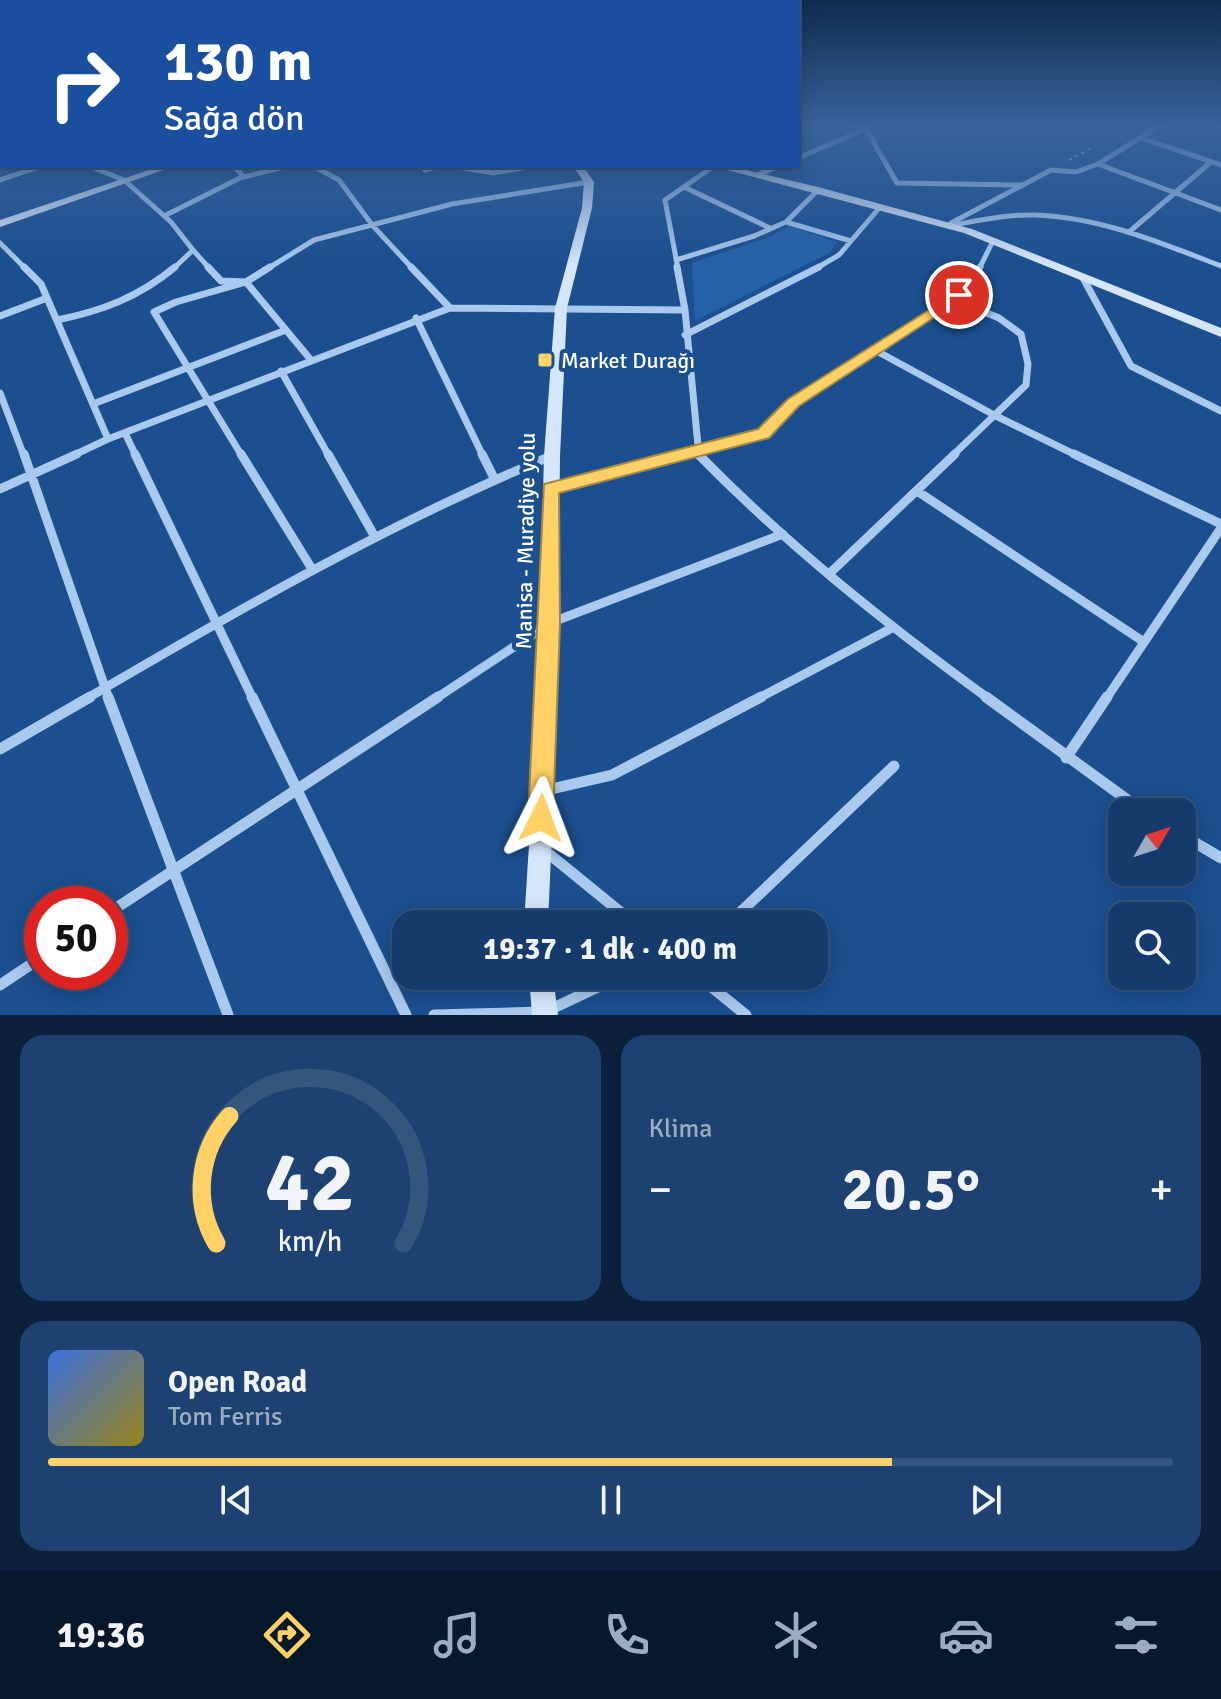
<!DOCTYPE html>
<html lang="tr">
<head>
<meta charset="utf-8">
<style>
	:root { --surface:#143b6b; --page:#1d4271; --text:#f1f3f6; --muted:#9dadc1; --line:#33557e; --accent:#ffd166 }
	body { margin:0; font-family:Signika,sans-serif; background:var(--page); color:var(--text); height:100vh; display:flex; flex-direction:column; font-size:30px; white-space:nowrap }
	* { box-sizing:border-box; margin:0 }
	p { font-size:26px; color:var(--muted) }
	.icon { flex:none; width:44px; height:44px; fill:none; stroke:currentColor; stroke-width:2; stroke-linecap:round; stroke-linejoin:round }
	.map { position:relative; height:1015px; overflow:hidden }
	.side { display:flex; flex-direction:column; gap:20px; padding:20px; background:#0b203b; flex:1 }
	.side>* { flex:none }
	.top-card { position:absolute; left:0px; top:0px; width:800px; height:168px; box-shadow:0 4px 20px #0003,0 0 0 2px var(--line); background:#1a4fa0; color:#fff; overflow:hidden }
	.needle { width:52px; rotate:51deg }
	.fabs { position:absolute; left:1108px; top:798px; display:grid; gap:16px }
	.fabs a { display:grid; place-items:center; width:88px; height:88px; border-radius:16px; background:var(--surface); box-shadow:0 4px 20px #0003,0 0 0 2px var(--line); font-size:40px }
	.speed { position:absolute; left:24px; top:886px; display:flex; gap:16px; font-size:40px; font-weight:700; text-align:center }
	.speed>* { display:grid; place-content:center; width:104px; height:104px; border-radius:50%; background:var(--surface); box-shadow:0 4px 20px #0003,0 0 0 2px var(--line); line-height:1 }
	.speed .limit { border:12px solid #d22; background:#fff; color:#111 }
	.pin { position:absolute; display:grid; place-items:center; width:68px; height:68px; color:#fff; margin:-34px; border:4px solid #fff; border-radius:50%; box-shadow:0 2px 8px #0007 }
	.me { position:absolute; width:88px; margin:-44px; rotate:3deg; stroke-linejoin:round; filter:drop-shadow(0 0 6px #0008) }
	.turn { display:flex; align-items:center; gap:28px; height:168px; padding:0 32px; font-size:36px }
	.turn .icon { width:104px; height:104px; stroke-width:2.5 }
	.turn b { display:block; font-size:56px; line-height:68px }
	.big { font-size:60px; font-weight:700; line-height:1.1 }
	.side .tile { flex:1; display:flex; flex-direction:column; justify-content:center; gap:12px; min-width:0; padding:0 28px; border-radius:24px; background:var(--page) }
	.side .dial { align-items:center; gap:0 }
	.dial svg { height:208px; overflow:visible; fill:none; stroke:var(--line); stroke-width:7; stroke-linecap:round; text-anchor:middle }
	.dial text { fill:var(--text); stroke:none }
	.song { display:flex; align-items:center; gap:24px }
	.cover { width:96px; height:96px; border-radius:12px; background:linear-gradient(135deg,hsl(220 70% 55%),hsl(50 70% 35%)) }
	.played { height:8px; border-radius:4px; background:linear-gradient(90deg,var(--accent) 75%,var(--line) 75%) }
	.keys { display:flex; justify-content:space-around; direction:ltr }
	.heat { display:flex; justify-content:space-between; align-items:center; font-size:44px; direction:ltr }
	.side .tiles { flex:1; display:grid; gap:20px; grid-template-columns:1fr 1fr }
	.tile:last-child { grid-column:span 2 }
	.trip { position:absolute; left:392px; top:910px; width:436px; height:80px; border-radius:24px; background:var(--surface); box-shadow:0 4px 20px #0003,0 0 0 2px var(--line); font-weight:700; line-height:80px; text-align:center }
	.dock { display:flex; height:128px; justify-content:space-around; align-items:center; background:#08182b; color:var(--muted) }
	.dock .icon { width:56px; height:56px }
	.dock .on { color:var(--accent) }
	.dock b { font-size:36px; color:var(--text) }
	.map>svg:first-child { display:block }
</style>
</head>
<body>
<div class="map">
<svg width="1221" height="1015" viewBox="0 0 1221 1015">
	<rect width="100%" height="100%" fill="#1b4f8f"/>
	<path fill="#2461a8" d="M789,226L837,242L829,253L695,321L692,263L772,236Z"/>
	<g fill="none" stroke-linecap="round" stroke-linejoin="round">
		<path stroke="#a9c9ee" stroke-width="2" stroke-dasharray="3 4" stroke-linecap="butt" d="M1069,160L1091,148"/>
		<path stroke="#a9c9ee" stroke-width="5" d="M852,125L866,129L897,183L1022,185
			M1141,138L1221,165
			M798,158L867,128
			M1098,164L1221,210
			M89,166L124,180L171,222L193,250L173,269
			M234,166L244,177
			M313,166L339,180L373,226L413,269
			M453,166L493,173L534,166
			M425,170L439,166
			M757,175L779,166
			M0,180L42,166
			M684,187L770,228
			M164,216L240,178L288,166
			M786,222L851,241
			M951,223L1051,170L1076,172L1098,164L1161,125
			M948,226C977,221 1006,214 1035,215C1100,217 1161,243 1221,266
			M1129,232L1211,162
			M0,243L26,269
			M193,250L210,269
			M676,260L754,236L786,222L818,190
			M267,269L314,240L452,204L589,182
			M678,269L665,200L714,166
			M815,269L839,255L880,207
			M979,269L993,241"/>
		<path stroke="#a9c9ee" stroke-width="7" d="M24,267L41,284L108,439
			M208,267L221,281L246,282L270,267
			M411,267L450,308
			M677,267L685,310L699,456
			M1083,278L1131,366L1221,411
			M0,316L47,298
			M416,318L483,456
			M57,320C102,311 139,297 175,267
			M685,335L819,267
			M873,349L996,416L1078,456
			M281,371L329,456
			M0,393L24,456
			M93,404L286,330
			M125,433L136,456
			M72,456L108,439L450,308L685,310
			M242,456L154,312L176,302L246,282L311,360
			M678,456L763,434L794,402L959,295L980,267
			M952,456L1026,385L1028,364L1021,334L999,318L953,299"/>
		<path stroke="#a9c9ee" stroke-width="9" d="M24,454L109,699
			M135,454L253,699
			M241,454L312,569
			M328,454L375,537
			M482,454L494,478
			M698,454C787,545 886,624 989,699
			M1074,454L1221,524
			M551,488L686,454
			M0,489L77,454
			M917,491L1144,642
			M829,574L955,454
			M86,699C238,610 389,523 551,456
			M435,699L550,623L783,534
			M757,699L892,628
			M1106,699L1221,528"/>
		<path stroke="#a9c9ee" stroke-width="11" d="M108,697L228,1015
			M252,697L406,1015
			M986,697L1144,812
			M0,749L90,697
			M1066,758L1107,697
			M547,790L612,775L761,697
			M1182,835L1221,858
			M543,849L635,924
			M110,912L438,697
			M728,924L894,766
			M698,976L746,1015
			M0,985L42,957
			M434,1015L545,1012L621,976"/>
		<path fill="#d6e6fa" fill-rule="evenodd" d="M161,166H175L0,227V220Z
			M573,166H583L594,182L592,208L567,308L560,456L557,718L548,924H524L537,718L544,456L555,308L582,208L584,182Z
			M712,166H729L818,187L972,229L1221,328V337L964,233Z
			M529,976H553L558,1015H532Z"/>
	</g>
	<linearGradient id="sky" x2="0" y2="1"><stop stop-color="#0f2b4f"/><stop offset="0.47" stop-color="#39639b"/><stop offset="1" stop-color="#39639b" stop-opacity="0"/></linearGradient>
	<rect width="1221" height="267" fill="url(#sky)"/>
	<path fill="#ffd166" stroke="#a68842" stroke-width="2" d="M959,291L964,292V298L799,406L769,438L559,493L560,623L553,818L550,827L541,831L532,827L528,818L544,484L758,429L788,399Z"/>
	<rect fill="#ffd166" stroke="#1b4f8f" stroke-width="3" x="537" y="352" width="16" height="16" rx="4"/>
	<g text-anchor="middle" stroke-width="8" stroke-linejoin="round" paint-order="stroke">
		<g font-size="22" fill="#fff" stroke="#1b4f8f" text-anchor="start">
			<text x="561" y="368">Market Durağı</text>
		</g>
		<g font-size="22" fill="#fff" stroke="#1b4f8f">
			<text transform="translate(525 541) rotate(-89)" y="8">Manisa - Muradiye yolu</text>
		</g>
	</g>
</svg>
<div class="fabs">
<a><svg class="needle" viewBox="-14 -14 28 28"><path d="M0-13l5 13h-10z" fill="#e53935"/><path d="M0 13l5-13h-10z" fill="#9dadc1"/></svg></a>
<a><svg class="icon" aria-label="search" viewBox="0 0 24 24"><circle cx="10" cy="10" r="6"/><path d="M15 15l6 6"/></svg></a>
</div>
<div class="speed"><div class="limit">50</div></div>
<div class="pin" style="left:959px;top:295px;background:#d93025"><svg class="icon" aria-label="arrive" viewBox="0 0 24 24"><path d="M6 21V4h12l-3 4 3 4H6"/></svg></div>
<svg class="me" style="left:541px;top:818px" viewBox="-20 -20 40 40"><path d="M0-17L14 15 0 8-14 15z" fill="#ffd166" stroke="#fff" stroke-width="4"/></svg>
<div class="trip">19:37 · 1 dk · 400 m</div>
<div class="top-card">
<div class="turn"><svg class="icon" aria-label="right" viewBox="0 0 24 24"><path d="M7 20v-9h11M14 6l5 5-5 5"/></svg><div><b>130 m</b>Sağa dön</div></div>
</div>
</div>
<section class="side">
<div class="tiles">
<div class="tile dial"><svg viewBox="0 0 100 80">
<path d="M14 69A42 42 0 1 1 86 69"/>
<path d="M14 69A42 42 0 0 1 19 20" stroke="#ffd166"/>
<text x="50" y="56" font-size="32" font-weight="700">42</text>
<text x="50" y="72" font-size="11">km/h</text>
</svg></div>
<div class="tile"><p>Klima</p>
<div class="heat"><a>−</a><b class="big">20.5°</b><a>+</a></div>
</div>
<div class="tile">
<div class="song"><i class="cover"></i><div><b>Open Road</b><p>Tom Ferris</p></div></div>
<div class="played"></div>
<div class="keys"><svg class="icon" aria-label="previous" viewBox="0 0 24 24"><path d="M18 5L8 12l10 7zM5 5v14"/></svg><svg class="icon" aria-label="pause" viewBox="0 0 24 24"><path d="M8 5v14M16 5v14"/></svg><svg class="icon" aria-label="next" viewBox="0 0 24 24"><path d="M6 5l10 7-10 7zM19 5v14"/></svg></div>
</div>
</div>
</section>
<nav class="dock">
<b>19:36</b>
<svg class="icon on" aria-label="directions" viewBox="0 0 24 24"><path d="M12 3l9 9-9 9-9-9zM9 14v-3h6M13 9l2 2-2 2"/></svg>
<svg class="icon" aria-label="music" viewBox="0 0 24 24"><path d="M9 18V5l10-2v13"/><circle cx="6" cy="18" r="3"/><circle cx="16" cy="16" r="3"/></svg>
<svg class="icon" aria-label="phone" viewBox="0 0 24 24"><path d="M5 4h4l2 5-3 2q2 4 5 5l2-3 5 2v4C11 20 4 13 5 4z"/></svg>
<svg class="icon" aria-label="climate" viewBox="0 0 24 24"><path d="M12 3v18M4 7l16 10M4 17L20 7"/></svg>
<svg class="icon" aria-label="car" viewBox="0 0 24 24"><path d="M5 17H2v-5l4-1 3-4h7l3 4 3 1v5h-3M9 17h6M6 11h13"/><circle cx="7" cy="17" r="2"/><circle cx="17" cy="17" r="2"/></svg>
<svg class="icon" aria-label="filters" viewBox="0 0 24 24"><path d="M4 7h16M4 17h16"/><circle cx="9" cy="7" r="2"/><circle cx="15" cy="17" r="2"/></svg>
</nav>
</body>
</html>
